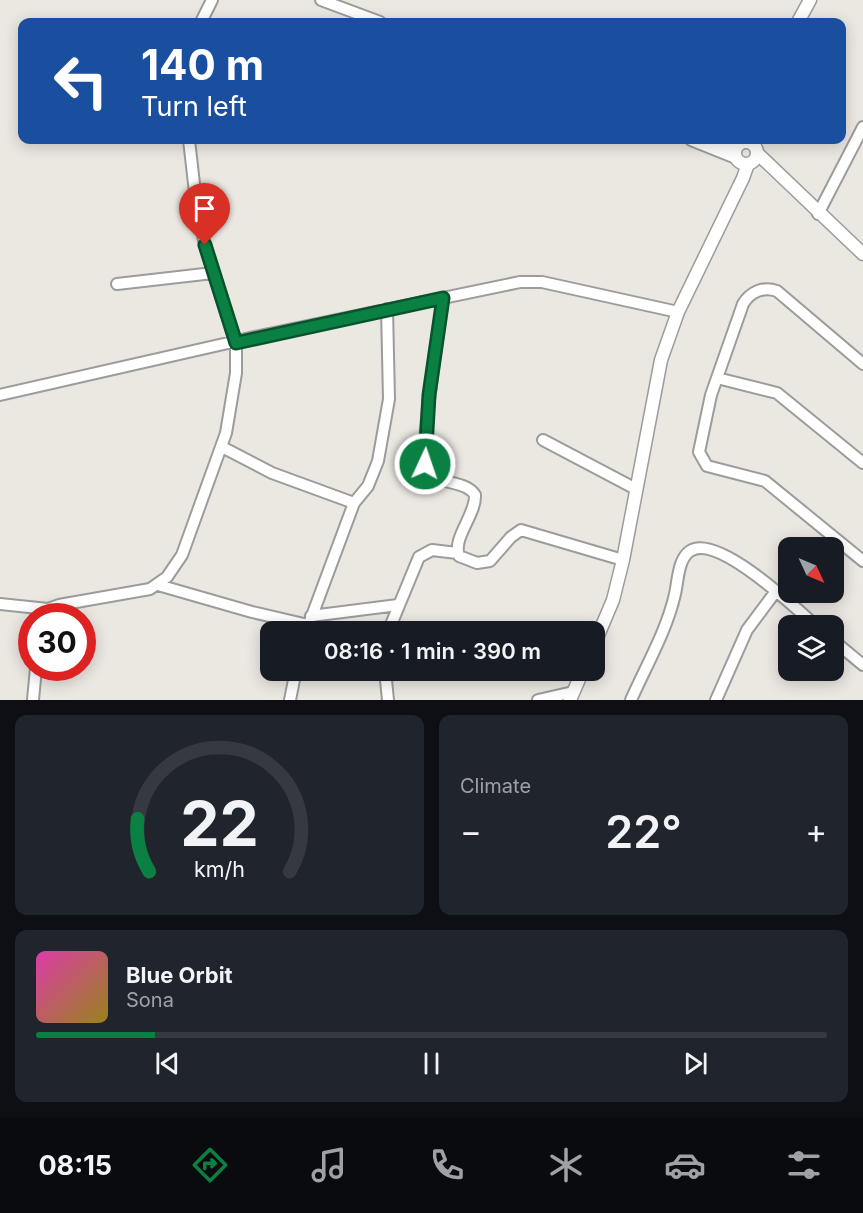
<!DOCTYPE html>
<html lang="en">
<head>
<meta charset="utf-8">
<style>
	:root { --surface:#171b24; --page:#20242c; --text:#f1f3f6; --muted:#9ea1a6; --line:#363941; --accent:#0b8043 }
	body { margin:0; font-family:Inter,sans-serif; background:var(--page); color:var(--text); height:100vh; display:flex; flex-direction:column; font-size:22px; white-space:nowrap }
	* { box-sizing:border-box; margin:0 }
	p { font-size:20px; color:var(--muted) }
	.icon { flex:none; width:33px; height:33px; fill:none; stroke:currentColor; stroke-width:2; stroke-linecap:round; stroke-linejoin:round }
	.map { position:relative; height:700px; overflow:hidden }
	.drawer { display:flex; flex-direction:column; gap:15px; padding:15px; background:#0d0f14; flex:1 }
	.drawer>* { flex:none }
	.hud { position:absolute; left:18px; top:18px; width:828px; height:126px; border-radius:12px; box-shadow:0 3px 15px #0003; background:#1a4fa0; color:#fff; overflow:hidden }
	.needle { width:39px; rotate:134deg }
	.controls { position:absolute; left:778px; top:537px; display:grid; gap:12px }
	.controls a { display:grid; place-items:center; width:66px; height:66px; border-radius:12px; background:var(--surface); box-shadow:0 3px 15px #0003; font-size:30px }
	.speed { position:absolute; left:18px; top:603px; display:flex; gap:12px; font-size:30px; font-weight:700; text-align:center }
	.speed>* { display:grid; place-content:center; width:78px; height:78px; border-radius:50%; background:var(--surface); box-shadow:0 3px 15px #0003; line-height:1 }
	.speed .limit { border:9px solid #d22; background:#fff; color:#111 }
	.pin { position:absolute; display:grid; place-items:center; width:51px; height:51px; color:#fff; margin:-62px -26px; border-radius:50% 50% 50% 0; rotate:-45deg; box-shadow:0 0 6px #0007 }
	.pin .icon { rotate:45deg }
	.me { position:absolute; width:66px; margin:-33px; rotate:3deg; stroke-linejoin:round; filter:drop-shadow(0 0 4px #0008) }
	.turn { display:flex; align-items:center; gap:21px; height:126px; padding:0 24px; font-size:27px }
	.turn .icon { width:78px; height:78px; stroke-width:2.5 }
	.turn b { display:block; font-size:42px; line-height:51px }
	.big { font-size:45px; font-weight:600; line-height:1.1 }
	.drawer .tile { flex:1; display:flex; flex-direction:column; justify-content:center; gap:9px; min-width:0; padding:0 21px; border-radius:12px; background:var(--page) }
	.drawer .dial { align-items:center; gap:0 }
	.dial svg { height:156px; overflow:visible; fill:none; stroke:var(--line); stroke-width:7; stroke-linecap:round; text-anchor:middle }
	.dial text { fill:var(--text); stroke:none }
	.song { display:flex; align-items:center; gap:18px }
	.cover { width:72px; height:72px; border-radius:9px; background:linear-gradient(135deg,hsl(320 70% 55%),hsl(50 70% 35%)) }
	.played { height:6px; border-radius:3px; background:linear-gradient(90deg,var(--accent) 15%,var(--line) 15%) }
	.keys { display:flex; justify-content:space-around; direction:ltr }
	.heat { display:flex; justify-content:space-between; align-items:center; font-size:33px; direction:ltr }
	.drawer .tiles { flex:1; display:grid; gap:15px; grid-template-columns:1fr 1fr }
	.tile:last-child { grid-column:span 2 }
	.trip { position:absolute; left:260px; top:621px; width:345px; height:60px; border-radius:12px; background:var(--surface); box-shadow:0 3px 15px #0003; font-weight:600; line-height:60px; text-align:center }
	.dock { display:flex; height:96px; justify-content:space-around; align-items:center; background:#090b0e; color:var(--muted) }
	.dock .icon { width:42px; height:42px }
	.dock .on { color:var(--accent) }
	.dock b { font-size:27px; color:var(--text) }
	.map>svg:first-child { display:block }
</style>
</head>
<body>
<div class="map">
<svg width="863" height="700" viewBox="0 0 863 700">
	<rect width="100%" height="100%" fill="#ebe8e2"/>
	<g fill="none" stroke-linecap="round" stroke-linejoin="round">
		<defs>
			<path id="minor" d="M321,0L380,22
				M201,22L212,0
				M691,140L736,158
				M715,148L738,145
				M818,214L863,127
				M117,284L213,273
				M443,298C440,324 418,453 427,469C436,486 465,479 475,495C476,515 452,538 459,556L477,563L490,561L511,537L521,530L623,560
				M863,364L777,291C763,286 750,292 743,304L711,395L699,452L707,466L765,481L863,561
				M717,378L777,393L863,463
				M0,395L250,338L520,282H542L678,312
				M543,440L636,489
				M222,447L272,473L354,503
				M158,585L252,612L308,625
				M0,604L48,609
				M43,616L48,609L59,605L150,589L167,577L182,555L226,433L236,373V343L205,245L196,201L189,140
				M311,616L398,605
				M306,632L354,503L368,486L378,461L389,399L387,309
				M388,632L419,557L432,550L457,553
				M834,641L863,665
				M385,670L388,700
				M33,700L36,668
				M290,700L296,670
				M538,700L573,692
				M631,700C646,666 667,630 675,594C678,581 678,559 690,551C717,533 796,608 816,626
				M716,700L747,630L776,591"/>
			<path id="tertiary" d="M798,22L810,0
				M735 153a11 11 0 1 1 22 0a11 11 0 1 1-22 0Z
				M757,153L863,254
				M594,645L613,600L623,560L661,360L678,312L743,178L748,164
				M570,700L583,670"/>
		</defs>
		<use href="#minor" stroke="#9c9c9c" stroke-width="14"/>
		<use href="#tertiary" stroke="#9c9c9c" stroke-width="15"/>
		<use href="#minor" stroke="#fff" stroke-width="10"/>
		<use href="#tertiary" stroke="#fff" stroke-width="12"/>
	</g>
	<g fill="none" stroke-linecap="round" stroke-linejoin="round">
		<defs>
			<path id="route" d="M205,245L236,343L443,298L429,395L425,464"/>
		</defs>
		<use href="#route" stroke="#07532c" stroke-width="15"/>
		<use href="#route" stroke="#0b8043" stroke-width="10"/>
	</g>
</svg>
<div class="controls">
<a><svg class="needle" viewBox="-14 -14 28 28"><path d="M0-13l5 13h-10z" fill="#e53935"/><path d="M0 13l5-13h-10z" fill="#9ea1a6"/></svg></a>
<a><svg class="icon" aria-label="layers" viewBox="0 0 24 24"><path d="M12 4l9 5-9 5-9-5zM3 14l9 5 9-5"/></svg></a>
</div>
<div class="speed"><div class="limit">30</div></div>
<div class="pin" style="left:205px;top:245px;background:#d93025"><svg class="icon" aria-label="arrive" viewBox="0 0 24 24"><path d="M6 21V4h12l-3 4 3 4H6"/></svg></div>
<svg class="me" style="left:425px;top:464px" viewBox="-20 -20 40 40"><circle r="17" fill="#0b8043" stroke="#fff" stroke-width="3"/><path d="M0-11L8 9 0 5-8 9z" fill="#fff"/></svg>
<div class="trip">08:16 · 1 min · 390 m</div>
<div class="hud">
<div class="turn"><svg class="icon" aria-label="left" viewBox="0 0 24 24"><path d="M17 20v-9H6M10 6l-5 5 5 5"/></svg><div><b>140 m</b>Turn left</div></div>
</div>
</div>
<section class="drawer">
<div class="tiles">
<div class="tile dial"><svg viewBox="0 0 100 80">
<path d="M14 69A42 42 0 1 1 86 69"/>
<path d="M14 69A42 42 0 0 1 8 42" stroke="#0b8043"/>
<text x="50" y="56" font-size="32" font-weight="700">22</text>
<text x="50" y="72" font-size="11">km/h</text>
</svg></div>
<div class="tile"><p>Climate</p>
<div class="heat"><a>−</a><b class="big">22°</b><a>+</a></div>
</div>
<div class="tile">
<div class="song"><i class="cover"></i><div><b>Blue Orbit</b><p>Sona</p></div></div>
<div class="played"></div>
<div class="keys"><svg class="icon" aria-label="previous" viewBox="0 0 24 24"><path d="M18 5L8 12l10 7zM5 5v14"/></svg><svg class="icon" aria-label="pause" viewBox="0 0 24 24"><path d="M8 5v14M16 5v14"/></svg><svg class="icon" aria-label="next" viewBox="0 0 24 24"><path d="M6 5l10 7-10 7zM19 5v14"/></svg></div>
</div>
</div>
</section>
<nav class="dock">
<b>08:15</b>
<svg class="icon on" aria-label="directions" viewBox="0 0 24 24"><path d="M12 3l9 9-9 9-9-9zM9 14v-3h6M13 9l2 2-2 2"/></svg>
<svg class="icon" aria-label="music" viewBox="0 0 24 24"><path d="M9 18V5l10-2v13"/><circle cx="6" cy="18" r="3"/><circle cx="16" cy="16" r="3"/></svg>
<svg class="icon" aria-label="phone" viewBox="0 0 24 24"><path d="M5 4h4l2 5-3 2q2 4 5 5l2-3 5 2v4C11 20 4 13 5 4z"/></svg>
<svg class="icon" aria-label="climate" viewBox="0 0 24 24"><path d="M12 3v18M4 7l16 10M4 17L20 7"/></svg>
<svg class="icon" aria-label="car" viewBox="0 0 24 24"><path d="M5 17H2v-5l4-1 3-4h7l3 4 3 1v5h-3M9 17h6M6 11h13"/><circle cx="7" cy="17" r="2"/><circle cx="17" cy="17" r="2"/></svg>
<svg class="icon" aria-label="filters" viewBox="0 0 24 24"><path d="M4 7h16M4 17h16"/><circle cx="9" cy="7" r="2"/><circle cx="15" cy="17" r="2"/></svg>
</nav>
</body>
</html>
